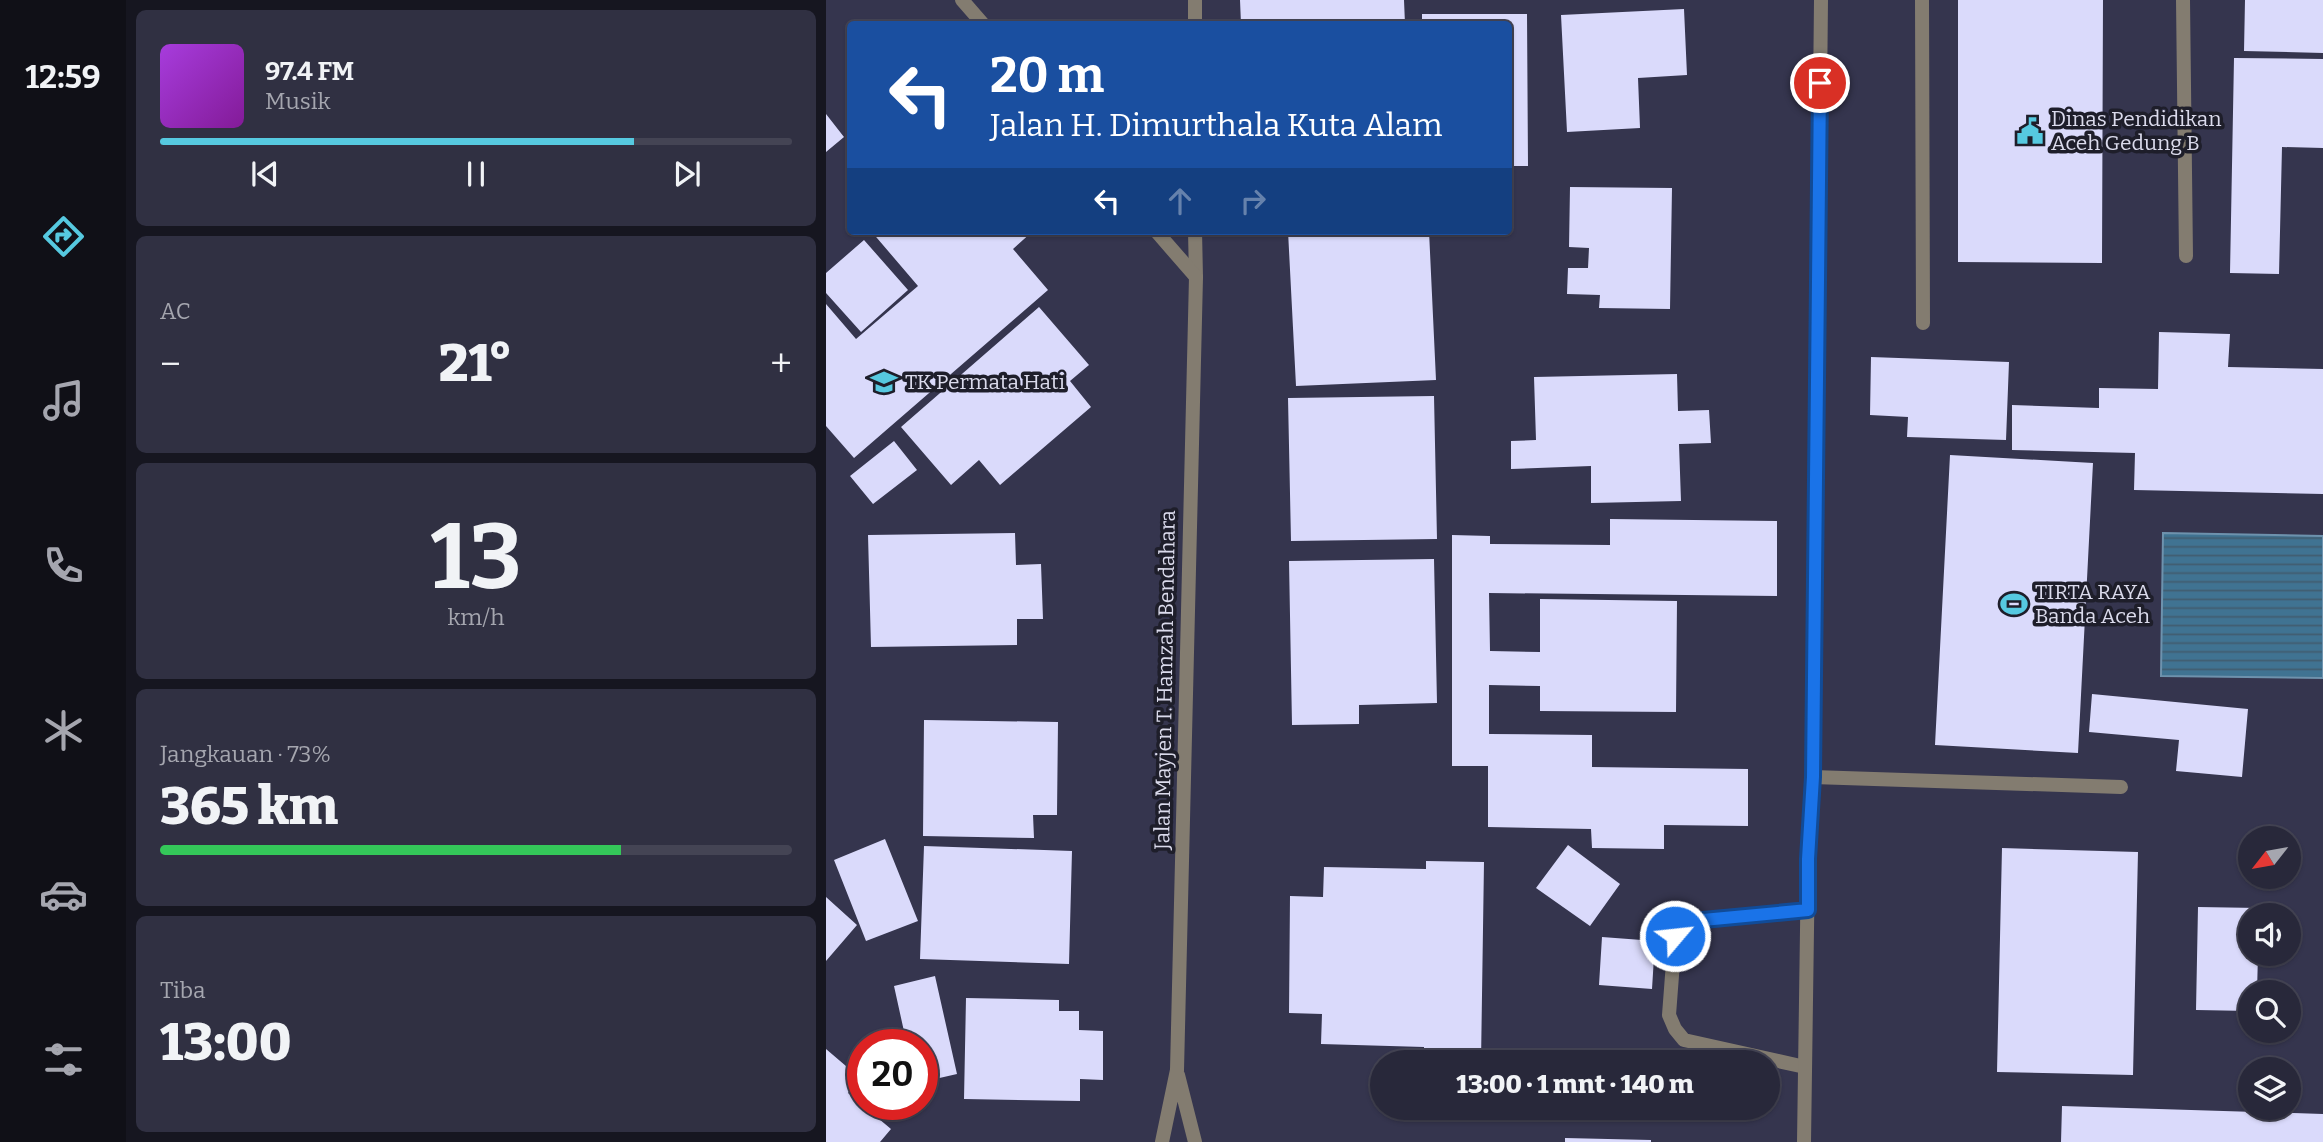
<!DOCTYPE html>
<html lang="id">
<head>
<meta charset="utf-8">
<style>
	:root { --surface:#28283a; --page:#303042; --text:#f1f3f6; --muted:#a5a6af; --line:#444454; --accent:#56c9e0 }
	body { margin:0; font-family:Bitter,serif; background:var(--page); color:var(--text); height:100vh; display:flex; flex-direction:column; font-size:26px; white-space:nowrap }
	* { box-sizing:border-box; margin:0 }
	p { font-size:23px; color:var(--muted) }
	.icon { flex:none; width:38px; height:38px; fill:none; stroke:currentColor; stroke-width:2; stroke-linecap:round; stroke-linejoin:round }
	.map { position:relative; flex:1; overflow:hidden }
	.panel { display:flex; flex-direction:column; gap:10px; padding:10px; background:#161620; width:700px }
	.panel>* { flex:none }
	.top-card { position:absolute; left:21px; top:21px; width:665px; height:214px; border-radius:7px; box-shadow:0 2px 5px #0004,0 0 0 2px var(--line); background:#1a4fa0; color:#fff; overflow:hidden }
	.needle { width:46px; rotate:239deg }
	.controls { position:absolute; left:1412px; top:826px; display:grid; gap:14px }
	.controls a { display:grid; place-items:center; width:63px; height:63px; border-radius:50%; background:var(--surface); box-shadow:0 2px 5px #0004,0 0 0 2px var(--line); font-size:35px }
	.speed { position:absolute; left:21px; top:1029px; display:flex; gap:14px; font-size:35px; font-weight:700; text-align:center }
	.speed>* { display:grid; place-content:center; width:91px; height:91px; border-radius:50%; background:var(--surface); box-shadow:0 2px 5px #0004,0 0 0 2px var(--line); line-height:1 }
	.speed .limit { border:10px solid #d22; background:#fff; color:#111 }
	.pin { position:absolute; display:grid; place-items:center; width:60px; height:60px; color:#fff; margin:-30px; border:4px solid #fff; border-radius:50%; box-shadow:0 2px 7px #0007 }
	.me { position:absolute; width:77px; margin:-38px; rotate:62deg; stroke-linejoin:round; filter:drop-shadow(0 0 5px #0008) }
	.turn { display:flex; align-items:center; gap:24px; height:147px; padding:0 28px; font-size:32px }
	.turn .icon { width:91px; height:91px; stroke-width:2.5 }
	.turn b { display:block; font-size:49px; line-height:60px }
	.lanes { display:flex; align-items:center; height:66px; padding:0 28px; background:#0003; justify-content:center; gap:35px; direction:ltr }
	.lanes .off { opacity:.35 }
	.big { font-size:52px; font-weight:800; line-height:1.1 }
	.panel .card { flex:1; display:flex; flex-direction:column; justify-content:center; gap:10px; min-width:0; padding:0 24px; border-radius:10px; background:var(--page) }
	.panel .dial { align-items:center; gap:0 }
	.dial b { font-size:91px; line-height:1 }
	.song { display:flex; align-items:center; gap:21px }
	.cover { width:84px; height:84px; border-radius:10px; background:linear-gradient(135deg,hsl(280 70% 55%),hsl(290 70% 35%)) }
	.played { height:7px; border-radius:4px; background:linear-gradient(90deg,var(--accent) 75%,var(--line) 75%) }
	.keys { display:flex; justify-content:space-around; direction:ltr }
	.heat { display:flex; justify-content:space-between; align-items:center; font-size:38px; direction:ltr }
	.charge { height:10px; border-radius:5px; background:linear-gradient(90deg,#34c759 73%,var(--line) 0) }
	.trip { position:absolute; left:544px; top:1050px; width:410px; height:70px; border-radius:35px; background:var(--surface); box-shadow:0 2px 5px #0004,0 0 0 2px var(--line); font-weight:800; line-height:70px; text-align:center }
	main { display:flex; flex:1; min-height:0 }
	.tab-bar { display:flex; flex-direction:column; width:126px; justify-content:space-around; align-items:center; background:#101017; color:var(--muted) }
	.tab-bar .icon { width:49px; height:49px }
	.tab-bar .active { color:var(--accent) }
	.tab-bar b { font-size:32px; color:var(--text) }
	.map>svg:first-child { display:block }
</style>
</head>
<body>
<main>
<nav class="tab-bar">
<b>12:59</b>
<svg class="icon active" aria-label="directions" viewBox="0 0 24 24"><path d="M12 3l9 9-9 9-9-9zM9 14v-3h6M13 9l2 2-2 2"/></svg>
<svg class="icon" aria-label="music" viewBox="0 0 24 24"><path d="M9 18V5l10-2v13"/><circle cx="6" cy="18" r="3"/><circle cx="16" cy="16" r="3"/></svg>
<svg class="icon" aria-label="phone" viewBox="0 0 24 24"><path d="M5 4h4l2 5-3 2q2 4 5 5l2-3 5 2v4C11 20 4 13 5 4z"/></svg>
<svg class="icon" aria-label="climate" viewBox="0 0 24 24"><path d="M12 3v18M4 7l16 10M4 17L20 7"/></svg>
<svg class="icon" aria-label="car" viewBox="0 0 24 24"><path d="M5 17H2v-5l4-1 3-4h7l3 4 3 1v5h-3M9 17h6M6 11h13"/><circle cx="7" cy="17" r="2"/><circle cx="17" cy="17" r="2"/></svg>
<svg class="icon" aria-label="filters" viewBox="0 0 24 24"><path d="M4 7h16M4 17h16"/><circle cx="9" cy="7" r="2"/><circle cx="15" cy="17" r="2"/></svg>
</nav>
<section class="panel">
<div class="card">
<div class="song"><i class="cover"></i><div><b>97.4 FM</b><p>Musik</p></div></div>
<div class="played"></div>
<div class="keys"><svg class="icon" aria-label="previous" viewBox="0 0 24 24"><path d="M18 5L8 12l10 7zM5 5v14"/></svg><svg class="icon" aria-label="pause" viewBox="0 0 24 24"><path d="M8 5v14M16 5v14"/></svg><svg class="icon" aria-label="next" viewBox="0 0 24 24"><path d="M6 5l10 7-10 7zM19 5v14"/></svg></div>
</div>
<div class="card"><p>AC</p>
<div class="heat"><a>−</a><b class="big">21°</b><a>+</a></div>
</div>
<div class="card dial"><b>13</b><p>km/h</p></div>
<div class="card"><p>Jangkauan · 73%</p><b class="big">365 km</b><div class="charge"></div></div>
<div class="card"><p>Tiba</p><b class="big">13:00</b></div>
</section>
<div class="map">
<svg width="1497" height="1142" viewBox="0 0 1497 1142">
	<defs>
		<pattern id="water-rules" width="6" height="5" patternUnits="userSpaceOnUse" patternTransform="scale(1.75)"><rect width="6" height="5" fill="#407392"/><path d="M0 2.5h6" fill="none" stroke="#415d70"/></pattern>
	</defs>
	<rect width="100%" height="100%" fill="#35354e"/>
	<path fill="url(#water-rules)" stroke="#6e92ad" stroke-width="2" d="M1337,533L1497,536V678L1335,676Z"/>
	<path fill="#dadafb" d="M414,0H578L579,24H415Z
		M1132,0H1277L1276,263L1132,262Z
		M1419,0H1497V53L1418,51Z
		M858,9L861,75L812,78L814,128L741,132L735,15Z
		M596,14H701L702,166H682V24H596Z
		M1408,58L1497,59V148L1456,147L1453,274L1404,273Z
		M0,114L18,137L0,152Z
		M744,187L846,188L844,309L773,308L774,295L741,294L742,268H762L763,248L743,247Z
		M45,231H207L187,249L222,290L28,458L0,426V304L30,339L92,286Z
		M462,231H603L610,380L470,386Z
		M38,240L82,290L35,332L0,293V273Z
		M213,307L263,365L244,381L265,407L174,485L153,460L125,485L75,427Z
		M1333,332L1404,334L1402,367L1497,369V494L1308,490L1309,453L1186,450V405L1273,408V388L1332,389Z
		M1045,357L1183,362L1180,440L1081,437L1082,417L1044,415Z
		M851,374L852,411L883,410L885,443L853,444L855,501L765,503V466L685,469V441L710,440L708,377Z
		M608,396L611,539L465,541L462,398Z
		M68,441L91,470L47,504L24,476Z
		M1124,455L1267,463L1252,753L1109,745Z
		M784,519L951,521V596L663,593L664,651L714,652V599L851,601L850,712L714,711V686L663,685V734L766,735V767L922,769V826L838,825V849L766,848L765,829L662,827V766H626V535L664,536V544L784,545Z
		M189,533L190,565L215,564L217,619H191V645L45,647L42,535Z
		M608,559L611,703L533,705V724L466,725L463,561Z
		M1266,694L1422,709L1416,777L1350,771L1353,740L1263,732Z
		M98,720L232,722L231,815H207L208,838L97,836Z
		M59,839L92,921L40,941L8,860Z
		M742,845L794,884L764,926L710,888Z
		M98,846L246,851L243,964L94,959Z
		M1176,848L1312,852L1307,1075L1171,1072Z
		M600,861L658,862L655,1062H598V1047L495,1044L496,1014L463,1013L464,896L497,897L498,867L600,869Z
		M0,897L31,925L0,961Z
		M1372,907L1433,908L1432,915H1424V954H1432L1431,992H1424V1011L1370,1010Z
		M776,937L829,941L826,989L773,985Z
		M109,976L131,1074L96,1082V1045H81L68,986Z
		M140,998L233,1000V1011H253V1030L277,1031V1080L254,1079V1101L138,1099Z
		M0,1049L34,1078L22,1093L65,1129L54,1142H0Z
		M1236,1106L1497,1114V1142H1235Z
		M739,1138L825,1140V1142H739Z"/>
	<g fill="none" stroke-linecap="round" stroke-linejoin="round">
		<path stroke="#837c70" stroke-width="14" d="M1096,0L1097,323
			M1357,0L1360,256
			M987,777L1295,787
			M979,1067L858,1040L849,1029L843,1015L849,936L862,924L877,920L982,910"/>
		<path stroke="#837c70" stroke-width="14" d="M369,0V24
			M369,231L370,277
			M978,1142L982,859L987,777L995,0"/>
		<path stroke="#837c70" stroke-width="14" d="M136,0L157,24
			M330,231L370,277L351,1070L336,1142
			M352,1075L369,1142"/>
	</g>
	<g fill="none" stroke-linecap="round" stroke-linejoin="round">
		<defs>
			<path id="route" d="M849,936L862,925L877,920L982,910V859L987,777L994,83"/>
		</defs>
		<use href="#route" stroke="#114b97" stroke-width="18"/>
		<use href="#route" stroke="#1a73e8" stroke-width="12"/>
	</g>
	<defs>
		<symbol id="civic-bare" viewBox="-9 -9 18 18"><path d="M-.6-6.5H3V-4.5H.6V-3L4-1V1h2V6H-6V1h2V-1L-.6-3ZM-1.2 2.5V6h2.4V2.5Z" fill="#56c9e0" stroke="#1e1e2a" stroke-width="2.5" paint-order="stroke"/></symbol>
		<symbol id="school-bare" viewBox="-9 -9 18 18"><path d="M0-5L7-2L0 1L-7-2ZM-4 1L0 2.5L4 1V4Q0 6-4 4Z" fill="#56c9e0" stroke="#1e1e2a" stroke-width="2.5" paint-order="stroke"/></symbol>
		<symbol id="stadium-bare" viewBox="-9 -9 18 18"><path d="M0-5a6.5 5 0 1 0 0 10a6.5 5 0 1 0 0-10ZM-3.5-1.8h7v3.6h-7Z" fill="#56c9e0" stroke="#1e1e2a" stroke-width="2.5" paint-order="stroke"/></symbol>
	</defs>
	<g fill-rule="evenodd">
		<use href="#civic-bare" x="1185" y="112" width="38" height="38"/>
		<use href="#school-bare" x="39" y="363" width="38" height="38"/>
		<use href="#stadium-bare" x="1169" y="585" width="38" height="38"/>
	</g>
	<g text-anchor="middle" stroke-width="7" stroke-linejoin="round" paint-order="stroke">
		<g font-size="21" fill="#dbdbec" stroke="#1e1e2a" text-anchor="start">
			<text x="1225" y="126">Dinas Pendidikan<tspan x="1225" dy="24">Aceh Gedung B</tspan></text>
			<text x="79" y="389">TK Permata Hati</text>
			<text x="1209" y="599">TIRTA RAYA<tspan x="1209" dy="24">Banda Aceh</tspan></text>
		</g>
		<g font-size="21" fill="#dbdbec" stroke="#1e1e2a">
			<text transform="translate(339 680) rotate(-89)" y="7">Jalan Mayjen T. Hamzah Bendahara</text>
		</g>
	</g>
</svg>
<div class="controls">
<a><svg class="needle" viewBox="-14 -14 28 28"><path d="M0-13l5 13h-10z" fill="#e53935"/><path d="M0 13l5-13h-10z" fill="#a5a6af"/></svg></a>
<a><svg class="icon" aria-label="sound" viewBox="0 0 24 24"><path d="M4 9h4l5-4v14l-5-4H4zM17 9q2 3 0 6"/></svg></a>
<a><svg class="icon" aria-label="search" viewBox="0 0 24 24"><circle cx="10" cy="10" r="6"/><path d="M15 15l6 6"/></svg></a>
<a><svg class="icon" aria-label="layers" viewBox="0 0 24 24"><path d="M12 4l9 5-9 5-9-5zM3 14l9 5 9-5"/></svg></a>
</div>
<div class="speed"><div class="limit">20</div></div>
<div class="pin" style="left:994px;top:83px;background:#d93025"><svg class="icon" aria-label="arrive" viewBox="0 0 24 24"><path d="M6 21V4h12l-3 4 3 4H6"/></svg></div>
<svg class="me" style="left:849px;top:936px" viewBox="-20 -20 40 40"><circle r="17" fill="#1a73e8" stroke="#fff" stroke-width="3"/><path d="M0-11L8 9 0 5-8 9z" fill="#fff"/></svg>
<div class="trip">13:00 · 1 mnt · 140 m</div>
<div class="top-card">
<div class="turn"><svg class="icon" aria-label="left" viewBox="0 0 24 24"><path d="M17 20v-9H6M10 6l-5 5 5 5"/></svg><div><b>20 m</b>Jalan H. Dimurthala Kuta Alam</div></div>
<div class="lanes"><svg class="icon" aria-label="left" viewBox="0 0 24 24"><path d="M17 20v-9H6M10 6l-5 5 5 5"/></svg><svg class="icon off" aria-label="ahead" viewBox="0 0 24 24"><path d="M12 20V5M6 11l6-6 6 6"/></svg><svg class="icon off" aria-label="right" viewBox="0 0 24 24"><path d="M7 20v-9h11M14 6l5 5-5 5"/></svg></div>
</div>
</div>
</main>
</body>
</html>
